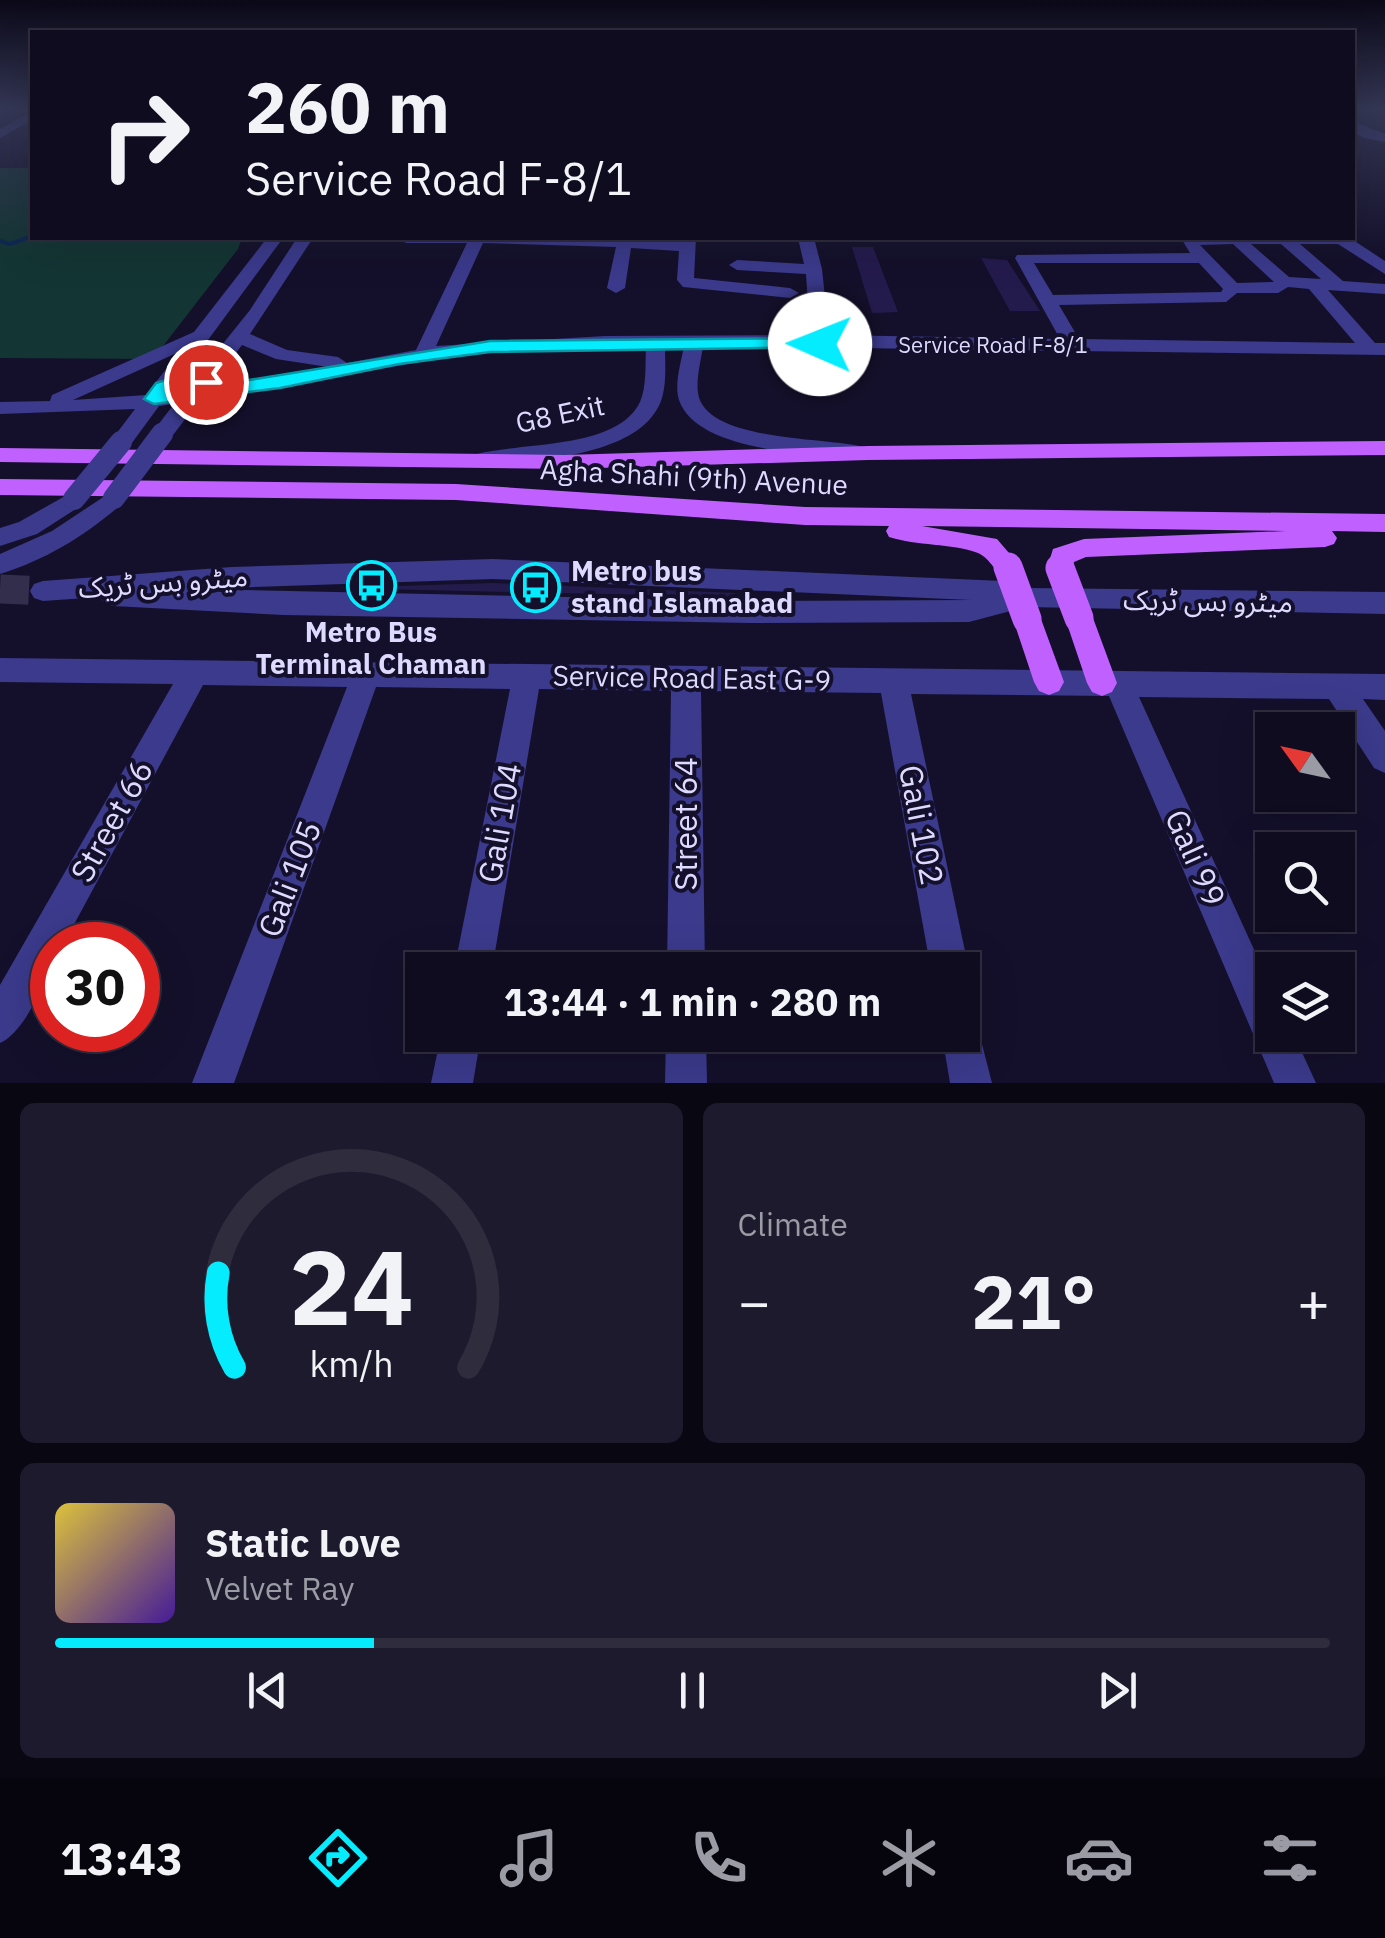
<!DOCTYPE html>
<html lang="en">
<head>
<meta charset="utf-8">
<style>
	:root { --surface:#0f0c20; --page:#1d1a2d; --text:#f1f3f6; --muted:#9b9ba5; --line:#2f2c3e; --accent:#06ecff }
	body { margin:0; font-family:"IBM Plex Sans","Noto Sans Arabic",sans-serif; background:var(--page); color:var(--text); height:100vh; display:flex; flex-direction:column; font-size:38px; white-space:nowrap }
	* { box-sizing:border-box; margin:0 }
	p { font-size:32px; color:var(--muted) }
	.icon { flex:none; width:55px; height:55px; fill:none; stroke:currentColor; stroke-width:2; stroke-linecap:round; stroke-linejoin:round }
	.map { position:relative; height:1083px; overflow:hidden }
	.side { display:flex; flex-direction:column; gap:20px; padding:20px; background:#080712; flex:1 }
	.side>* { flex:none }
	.top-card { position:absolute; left:30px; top:30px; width:1325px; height:210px; border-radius:0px; box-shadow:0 10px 40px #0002,0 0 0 2px var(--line); background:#0f0c20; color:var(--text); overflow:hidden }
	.needle { width:65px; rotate:303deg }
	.controls { position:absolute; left:1255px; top:712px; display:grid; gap:20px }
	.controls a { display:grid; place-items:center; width:100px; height:100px; border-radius:0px; background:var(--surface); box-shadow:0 10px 40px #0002,0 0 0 2px var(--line); font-size:50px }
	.speed { position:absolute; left:30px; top:922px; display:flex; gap:20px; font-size:50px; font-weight:700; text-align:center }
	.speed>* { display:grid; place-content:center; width:130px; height:130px; border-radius:50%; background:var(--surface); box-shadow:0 10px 40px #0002,0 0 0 2px var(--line); line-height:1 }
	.speed .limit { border:15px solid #d22; background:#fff; color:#111 }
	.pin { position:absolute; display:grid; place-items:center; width:85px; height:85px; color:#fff; margin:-42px; border:5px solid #fff; border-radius:50%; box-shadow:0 2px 10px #0007 }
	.me { position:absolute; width:110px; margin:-55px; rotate:271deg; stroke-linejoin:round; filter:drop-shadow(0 0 8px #0008) }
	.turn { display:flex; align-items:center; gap:35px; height:210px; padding:0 50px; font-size:45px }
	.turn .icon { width:130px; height:130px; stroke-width:2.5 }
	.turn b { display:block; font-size:70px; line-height:85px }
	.big { font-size:75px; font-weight:700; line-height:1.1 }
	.side .card { flex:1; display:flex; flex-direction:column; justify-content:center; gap:15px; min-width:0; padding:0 35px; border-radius:15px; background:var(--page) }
	.side .dial { align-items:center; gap:0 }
	.dial svg { height:260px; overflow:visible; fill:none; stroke:var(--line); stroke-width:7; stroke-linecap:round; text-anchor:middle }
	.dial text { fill:var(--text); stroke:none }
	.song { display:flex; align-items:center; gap:30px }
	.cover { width:120px; height:120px; border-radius:15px; background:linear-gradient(135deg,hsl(50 70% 55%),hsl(260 70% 35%)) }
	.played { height:10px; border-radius:5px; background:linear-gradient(90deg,var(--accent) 25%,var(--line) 25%) }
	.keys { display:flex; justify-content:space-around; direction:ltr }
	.heat { display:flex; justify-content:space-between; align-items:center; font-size:55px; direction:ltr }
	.side .tiles { flex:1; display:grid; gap:20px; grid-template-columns:1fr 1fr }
	.card:last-child { grid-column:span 2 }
	.trip { position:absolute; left:405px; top:952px; width:575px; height:100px; border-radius:0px; background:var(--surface); box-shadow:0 10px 40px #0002,0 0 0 2px var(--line); font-weight:700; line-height:100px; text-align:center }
	.tab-bar { display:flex; height:160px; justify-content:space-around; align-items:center; background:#06050d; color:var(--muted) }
	.tab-bar .icon { width:70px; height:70px }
	.tab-bar .current { color:var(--accent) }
	.tab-bar b { font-size:45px; color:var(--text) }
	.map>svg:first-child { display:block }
</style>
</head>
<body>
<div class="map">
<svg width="1385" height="1083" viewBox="0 0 1385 1083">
	<rect width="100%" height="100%" fill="#14102b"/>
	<path fill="#133533" d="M0,168H32V238H242L238,249L153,359L0,358Z"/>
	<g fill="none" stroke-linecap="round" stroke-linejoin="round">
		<path stroke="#0b264f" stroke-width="4" d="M0,241L10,244L32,236"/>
	</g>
	<path fill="#241b4d" d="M852,247H873L898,312L872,313Z
		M981,258L1007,260L1040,311H1010Z
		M493,583L735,593V597L337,588Z"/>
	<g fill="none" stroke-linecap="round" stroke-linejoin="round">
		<path stroke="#322e4b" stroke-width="29" stroke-dasharray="29 14" stroke-linecap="butt" d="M0,589L43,591"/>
		<path fill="#3b3a8c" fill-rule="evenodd" d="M32,111V120L0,138V129Z
			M1352,121L1385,134V142L1364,138L1352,131Z
			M267,238H283L169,393L185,391L250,310L297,238H313L250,334L287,350L338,357L347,363L416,350L467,243H406L398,238H613L680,242V238H696L694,278L790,288L799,293L790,298L683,287L677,280L679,251L631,248L625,288L616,293L607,288L616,247L483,243L436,346L605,336L810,335L806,274L737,270L729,265L737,260L804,264L798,238H814L822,269L829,335L1060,339L1015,258L1017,255L1190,253L1181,238H1350L1385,261V274L1338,244H1300L1343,281L1385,284V294L1328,290L1375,343H1385V355L703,346C701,361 696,378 698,393C705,442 826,437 863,447L866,452L855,459C809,454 696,451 679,400C674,384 681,363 684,346L665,347C665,364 667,384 661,401C640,457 535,460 485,466L474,459L477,454C521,442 617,450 640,402C647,386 645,364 646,347L466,354L199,401L170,439L162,441L151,434L174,404L159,406L129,447L121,449L110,442L135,409L0,414V402L50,401L52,395L194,332ZM1233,244L1274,282L1237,283L1200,245ZM1251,244H1281L1321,279L1289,277ZM1034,263H1199L1223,289L1221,292L1053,295ZM1288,287L1309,289L1355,343L1079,339L1059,305L1226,302L1237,293H1278ZM242,345L276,359L328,367L209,388ZM179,352L146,395L73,400Z
			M114,490L126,498L122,504C84,536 48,559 0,574V554L52,531Z
			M74,491L86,499L82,505L37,534L0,546V528L19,522Z
			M493,559L1003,581L1031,588L1385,592V614L1026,607L969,622L751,623L284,615L113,606L104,603L100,597L43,601L34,598L30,591L34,584L43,581L232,567ZM493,579L971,600L751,601L198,589Z
			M0,658L1385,674V700L1363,699L1385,731V773L1374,768L1329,699L1139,697L1272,989V1035H1294L1316,1083H1274L1109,696L911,694L969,970L962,984V970H931L881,693L701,691L705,970H667L671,691L539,689L492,970H454L510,689L376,687L234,1083H192L347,687L203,685L63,945H52C52,972 26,1032 0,1043V985L173,684L0,682Z
			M962,1015L976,1021L992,1083H950L942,1035H962Z
			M441,1035H481L473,1083H431Z
			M666,1035H706L707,1083H665Z"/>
		<path fill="#c061ff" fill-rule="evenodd" d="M1385,441V455L868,460L565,469L0,462V448L565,455L868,446Z
			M0,479L456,484L805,507L1385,514V532L1332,531L1337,538L1334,544L1325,547L1086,557L1074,562L1069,575H1051L1047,568L1053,549L1084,539L1286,531L922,526L997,539L1021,567L1017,574C995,581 994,560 978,553C951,543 917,546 889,537L886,531L889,526L805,525L456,500L0,495Z
			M1079,607L1089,610L1093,618L1117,683L1112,692L1102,696L1092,692L1087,683L1065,618L1069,610Z
			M1027,608L1037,611L1041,619L1064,682L1059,691L1049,695L1039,691L1034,682L1013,619L1017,611Z"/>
		<path stroke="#3b3a8c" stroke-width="22" d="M114,498L162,434
			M74,499L121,442"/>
		<path stroke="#c061ff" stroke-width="29" d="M1008,567L1027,619
			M1060,568L1079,618"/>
	</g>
	<linearGradient id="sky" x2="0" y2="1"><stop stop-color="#0b0918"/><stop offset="0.42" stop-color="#343755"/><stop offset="1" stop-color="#343755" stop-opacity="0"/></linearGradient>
	<rect width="1385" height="260" fill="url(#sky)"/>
	<path fill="#06ecff" stroke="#0499a6" stroke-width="2.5" d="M820,338L829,344L826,347L490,352L399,364L280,388L154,404L144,399L156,383L162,381L206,377L212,378V386L490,341Z"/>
	<defs>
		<symbol id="bus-ring" viewBox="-11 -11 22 22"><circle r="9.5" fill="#14102b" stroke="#06ecff" stroke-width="1.5"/><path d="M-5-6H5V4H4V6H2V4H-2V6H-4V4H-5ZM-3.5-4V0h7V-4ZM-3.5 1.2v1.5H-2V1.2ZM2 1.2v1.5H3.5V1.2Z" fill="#06ecff"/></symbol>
	</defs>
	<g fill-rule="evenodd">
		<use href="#bus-ring" x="344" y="558" width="55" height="55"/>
		<use href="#bus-ring" x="508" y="560" width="55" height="55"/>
	</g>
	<g text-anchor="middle" stroke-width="8" stroke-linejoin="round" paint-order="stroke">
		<g font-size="22" fill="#dedaff" stroke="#14102b">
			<text x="993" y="353">Service Road F-8/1</text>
		</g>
		<g font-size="28" fill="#dedaff" stroke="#14102b">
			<text transform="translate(560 414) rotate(-12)" y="10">G8 Exit</text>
			<text transform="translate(694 477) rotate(3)" y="10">Agha Shahi (9th) Avenue</text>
			<text transform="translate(163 582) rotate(-4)" y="10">میٹرو بس ٹریک</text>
			<text transform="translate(1208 601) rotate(1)" y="10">میٹرو بس ٹریک</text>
			<text transform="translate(692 678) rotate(1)" y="10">Service Road East G-9</text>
		</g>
		<g font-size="28" font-weight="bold" fill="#dedaff" stroke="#14102b" text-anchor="start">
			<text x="571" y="581">Metro bus<tspan x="571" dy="32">stand Islamabad</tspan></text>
			<text x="371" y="642" text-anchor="middle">Metro Bus<tspan x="371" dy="32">Terminal Chaman</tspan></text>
		</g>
		<g font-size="32" fill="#dedaff" stroke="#14102b">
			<text transform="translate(112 821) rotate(-61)" y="11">Street 66</text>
			<text transform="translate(500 823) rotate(-80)" y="11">Gali 104</text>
			<text transform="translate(686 824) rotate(-90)" y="11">Street 64</text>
			<text transform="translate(921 825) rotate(79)" y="11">Gali 102</text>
			<text transform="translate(1195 858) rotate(66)" y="11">Gali 99</text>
			<text transform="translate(290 879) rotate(-69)" y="11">Gali 105</text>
		</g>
	</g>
</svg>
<div class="controls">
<a><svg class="needle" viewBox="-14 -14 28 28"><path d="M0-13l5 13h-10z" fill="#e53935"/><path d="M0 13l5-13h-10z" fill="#9b9ba5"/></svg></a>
<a><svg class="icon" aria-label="search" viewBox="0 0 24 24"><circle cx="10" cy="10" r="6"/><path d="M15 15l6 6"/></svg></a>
<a><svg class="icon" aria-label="layers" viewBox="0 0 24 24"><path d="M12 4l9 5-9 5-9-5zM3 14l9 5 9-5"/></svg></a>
</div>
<div class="speed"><div class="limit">30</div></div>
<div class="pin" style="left:206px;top:382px;background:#d93025"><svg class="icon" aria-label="arrive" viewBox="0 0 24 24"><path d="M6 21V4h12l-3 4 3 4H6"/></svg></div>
<svg class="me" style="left:820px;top:344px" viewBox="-20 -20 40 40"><circle r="19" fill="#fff"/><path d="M0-13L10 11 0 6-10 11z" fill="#06ecff"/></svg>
<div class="trip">13:44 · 1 min · 280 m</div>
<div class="top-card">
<div class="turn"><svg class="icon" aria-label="right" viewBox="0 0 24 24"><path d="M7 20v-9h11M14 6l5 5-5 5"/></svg><div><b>260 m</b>Service Road F-8/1</div></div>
</div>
</div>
<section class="side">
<div class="tiles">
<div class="card dial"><svg viewBox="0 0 100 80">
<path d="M14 69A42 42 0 1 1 86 69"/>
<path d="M14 69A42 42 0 0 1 9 40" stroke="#06ecff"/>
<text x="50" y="56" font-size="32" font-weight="700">24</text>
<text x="50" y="72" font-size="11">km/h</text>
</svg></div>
<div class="card"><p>Climate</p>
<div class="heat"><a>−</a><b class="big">21°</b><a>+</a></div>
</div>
<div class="card">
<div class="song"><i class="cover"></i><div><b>Static Love</b><p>Velvet Ray</p></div></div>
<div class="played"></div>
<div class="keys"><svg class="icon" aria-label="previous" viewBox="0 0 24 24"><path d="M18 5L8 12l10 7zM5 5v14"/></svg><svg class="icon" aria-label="pause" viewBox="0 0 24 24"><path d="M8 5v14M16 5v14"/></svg><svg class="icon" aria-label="next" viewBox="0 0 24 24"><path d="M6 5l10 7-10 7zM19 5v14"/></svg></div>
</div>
</div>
</section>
<nav class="tab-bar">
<b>13:43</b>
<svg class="icon current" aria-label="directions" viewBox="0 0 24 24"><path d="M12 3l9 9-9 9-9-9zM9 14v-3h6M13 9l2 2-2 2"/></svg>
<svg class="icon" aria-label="music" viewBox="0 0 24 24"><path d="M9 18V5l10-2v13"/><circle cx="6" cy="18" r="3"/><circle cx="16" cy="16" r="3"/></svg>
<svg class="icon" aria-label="phone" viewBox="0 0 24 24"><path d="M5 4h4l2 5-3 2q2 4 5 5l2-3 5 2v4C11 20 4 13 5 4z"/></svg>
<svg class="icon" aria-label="climate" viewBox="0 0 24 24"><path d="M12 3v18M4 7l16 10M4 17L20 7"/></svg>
<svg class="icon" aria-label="car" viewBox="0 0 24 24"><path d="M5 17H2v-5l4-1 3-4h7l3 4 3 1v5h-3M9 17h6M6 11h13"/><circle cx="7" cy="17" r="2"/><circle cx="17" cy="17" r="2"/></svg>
<svg class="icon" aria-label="filters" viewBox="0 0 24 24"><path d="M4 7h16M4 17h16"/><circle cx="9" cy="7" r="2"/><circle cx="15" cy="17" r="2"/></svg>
</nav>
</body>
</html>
